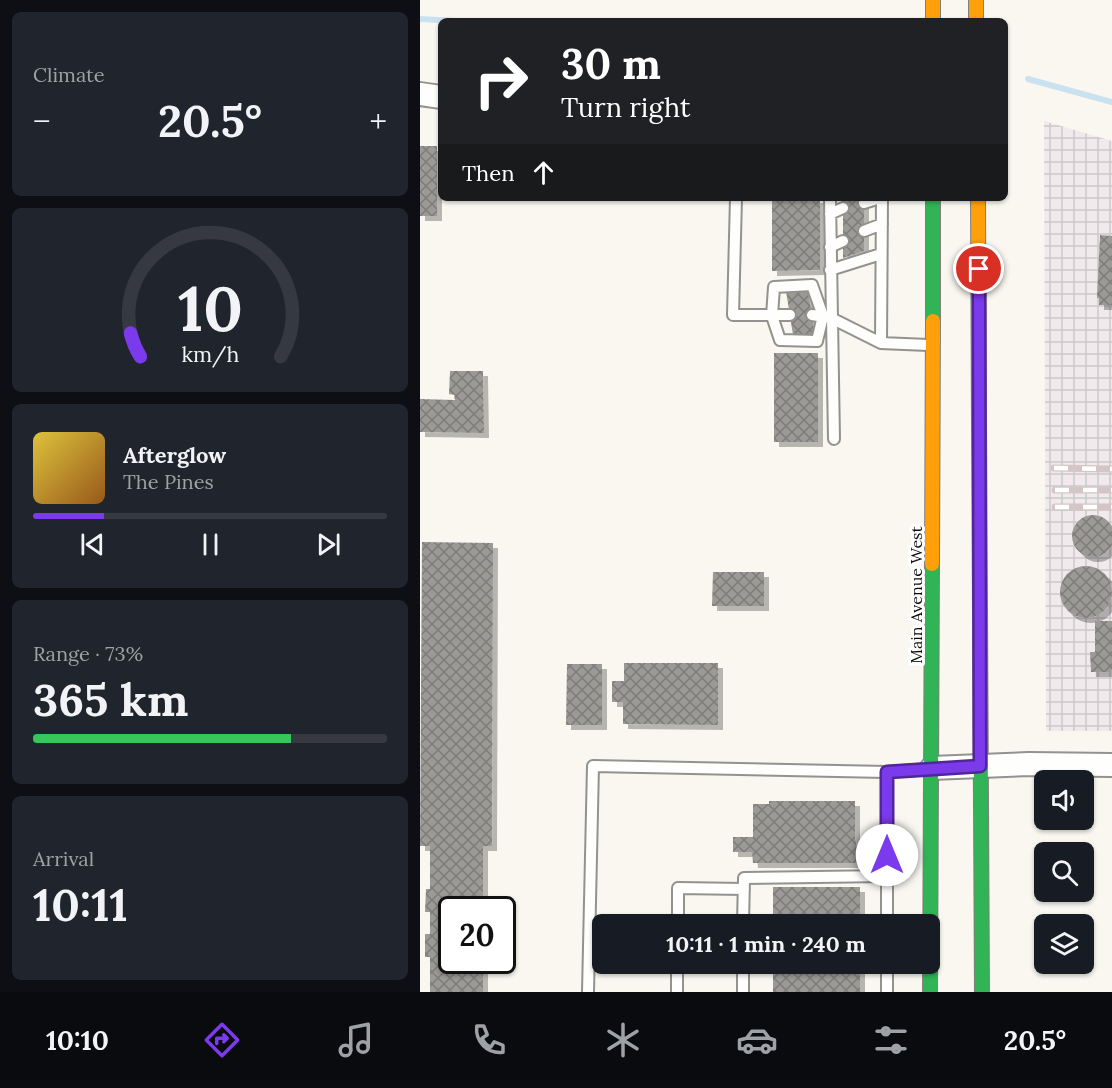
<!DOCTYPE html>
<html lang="en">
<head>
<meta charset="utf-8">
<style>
	:root { --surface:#171b24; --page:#20242c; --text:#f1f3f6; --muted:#9ea1a6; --line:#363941; --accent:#7c3aed }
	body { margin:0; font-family:Lora,serif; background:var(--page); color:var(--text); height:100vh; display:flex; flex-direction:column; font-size:22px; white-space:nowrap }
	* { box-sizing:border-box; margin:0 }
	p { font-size:20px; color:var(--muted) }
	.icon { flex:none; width:33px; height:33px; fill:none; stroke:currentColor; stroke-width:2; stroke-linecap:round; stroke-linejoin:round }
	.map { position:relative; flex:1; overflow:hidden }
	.panel { display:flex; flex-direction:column; gap:12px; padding:12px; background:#0d0f14; width:420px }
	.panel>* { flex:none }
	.top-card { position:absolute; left:18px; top:18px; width:570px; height:183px; border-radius:9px; box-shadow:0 2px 4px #0004; background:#202124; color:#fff; overflow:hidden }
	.tools { position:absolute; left:614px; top:770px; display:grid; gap:12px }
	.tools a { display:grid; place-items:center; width:60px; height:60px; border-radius:9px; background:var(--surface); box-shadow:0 2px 4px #0004; font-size:30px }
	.speed { position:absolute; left:18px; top:896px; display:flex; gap:12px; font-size:30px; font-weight:700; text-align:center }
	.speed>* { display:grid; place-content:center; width:78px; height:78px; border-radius:50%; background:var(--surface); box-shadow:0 2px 4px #0004; line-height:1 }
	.speed .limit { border:3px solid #111; border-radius:9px; background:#fff; color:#111 }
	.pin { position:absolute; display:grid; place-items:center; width:51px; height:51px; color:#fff; margin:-26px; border:3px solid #fff; border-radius:50%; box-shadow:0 2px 6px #0007 }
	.me { position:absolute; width:66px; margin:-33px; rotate:0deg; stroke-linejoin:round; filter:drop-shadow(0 0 4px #0008) }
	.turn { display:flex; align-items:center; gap:21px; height:126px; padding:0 24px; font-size:27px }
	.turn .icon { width:78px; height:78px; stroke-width:2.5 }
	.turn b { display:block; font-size:42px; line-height:51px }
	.then { display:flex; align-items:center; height:57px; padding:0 24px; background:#0003; gap:12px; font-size:22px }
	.big { font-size:45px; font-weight:800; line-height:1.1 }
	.panel .widget { flex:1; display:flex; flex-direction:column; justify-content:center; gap:9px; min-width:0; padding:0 21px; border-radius:9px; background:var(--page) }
	.panel .dial { align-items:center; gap:0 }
	.dial svg { height:156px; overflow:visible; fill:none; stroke:var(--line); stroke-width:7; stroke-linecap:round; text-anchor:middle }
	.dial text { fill:var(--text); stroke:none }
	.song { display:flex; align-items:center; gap:18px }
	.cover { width:72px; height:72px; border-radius:9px; background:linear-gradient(135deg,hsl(50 70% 55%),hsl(30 70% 35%)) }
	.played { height:6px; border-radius:3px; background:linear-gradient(90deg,var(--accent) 20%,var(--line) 20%) }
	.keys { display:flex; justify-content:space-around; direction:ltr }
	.heat { display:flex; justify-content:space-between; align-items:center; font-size:33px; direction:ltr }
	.charge { height:9px; border-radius:4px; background:linear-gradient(90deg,#34c759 73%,var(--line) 0) }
	.trip { position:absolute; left:172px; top:914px; width:348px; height:60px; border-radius:9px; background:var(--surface); box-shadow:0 2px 4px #0004; font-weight:800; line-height:60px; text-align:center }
	.tabs { display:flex; height:96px; justify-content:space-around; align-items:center; background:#090b0e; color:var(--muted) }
	.tabs .icon { width:42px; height:42px }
	.tabs .active { color:var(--accent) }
	.tabs b { font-size:27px; color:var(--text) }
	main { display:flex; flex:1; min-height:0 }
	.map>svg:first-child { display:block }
</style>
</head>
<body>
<main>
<section class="panel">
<div class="widget"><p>Climate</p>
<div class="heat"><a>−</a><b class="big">20.5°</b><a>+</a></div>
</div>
<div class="widget dial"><svg viewBox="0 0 100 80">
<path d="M14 69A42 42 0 1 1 86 69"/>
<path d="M14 69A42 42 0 0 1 9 57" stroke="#7c3aed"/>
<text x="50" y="56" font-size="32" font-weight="700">10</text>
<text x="50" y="72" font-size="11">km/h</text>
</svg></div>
<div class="widget">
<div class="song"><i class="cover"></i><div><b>Afterglow</b><p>The Pines</p></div></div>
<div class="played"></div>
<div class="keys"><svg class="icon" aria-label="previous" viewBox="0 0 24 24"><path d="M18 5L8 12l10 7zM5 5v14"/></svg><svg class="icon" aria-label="pause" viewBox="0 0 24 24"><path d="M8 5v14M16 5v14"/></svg><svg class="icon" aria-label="next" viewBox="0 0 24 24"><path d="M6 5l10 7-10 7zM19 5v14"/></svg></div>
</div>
<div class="widget"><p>Range · 73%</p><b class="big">365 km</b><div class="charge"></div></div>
<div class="widget"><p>Arrival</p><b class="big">10:11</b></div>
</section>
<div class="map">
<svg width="692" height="992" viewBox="0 0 692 992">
	<defs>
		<pattern id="industrial-grid" width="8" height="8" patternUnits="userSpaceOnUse" patternTransform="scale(1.5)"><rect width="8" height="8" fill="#f0eaed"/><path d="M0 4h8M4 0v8" fill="none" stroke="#cdc8ca"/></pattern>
		<pattern id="building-cross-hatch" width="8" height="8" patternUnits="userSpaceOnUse" patternTransform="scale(1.5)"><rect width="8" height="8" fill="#9c9a96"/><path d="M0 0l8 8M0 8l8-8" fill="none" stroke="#7e7c79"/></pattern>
		<filter id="shadow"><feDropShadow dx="5" dy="5" stdDeviation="0" flood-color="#0004"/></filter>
	</defs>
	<rect width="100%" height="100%" fill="#f9f7f0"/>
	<path fill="url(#industrial-grid)" d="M624,121L692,141V731H626Z"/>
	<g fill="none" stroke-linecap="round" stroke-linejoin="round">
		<path stroke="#cae2ef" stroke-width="6" d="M0,19L36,21
			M608,79L692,102"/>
	</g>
	<path fill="url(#building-cross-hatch)" filter="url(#shadow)" d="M0,146H17V216H0Z
		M352,198H400V270L352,271Z
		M423,198H444V251L423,258Z
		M680,235L692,236V305H679V298H677Z
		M366,291H388L395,335H373Z
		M354,353H398V442H354Z
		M30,371H63L64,433L0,432V399L35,400V395L29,394Z
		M652 536a21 21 0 1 1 42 0a21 21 0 1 1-42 0Z
		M2,542L73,543L72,846H63V909H32V960H63V992H10V957H5V934H10V912H5L6,889H10V846H0Z
		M640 592a26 26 0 1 1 52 0a26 26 0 1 1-52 0Z
		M293,572H344V606H292Z
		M675,621H692V670H689V672H671L670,652H675Z
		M204,663H298V725L203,724V702H192V681H204Z
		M147,664H182V725H146Z
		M349,801H435V836L439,863H333L332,852H313V837H333V804H349Z
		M353,887H440V924H353Z
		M353,963H440V992H353Z"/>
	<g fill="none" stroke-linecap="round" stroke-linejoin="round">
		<defs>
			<path id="lane" d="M316,198L313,315H370
				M410,198L414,439
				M444,203L460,198
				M410,214L423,208
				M444,231L462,224
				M410,247L423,241
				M410,270L461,254
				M392,285L403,316L397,341L360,340L352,316L354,287Z
				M392,315L411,318L461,343L508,345
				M461,343L462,198
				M258,924V888L324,889
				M323,924L324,878L467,876
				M467,924V772
				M467,963V992
				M168,992L173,766L467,772L509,769
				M257,992V963
				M323,992V963"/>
			<path id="street" d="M0,94L21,97
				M512,768L609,764L692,765"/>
			<path id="fast" d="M513,321V198
				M559,424L562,992
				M510,992L512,564"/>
			<path id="slow" d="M513,0V21
				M556,0V21
				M558,198L559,424
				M512,564L513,321"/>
		</defs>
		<use href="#lane" stroke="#93928f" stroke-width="14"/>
		<use href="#street" stroke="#93928f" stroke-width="26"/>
		<use href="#fast" stroke="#807f7c" stroke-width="16"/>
		<use href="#slow" stroke="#807f7c" stroke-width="16"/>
		<use href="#lane" stroke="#fefefd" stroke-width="10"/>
		<use href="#street" stroke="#fefefd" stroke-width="22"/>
		<use href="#fast" stroke="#30b455" stroke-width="14"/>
		<use href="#slow" stroke="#ff9f0a" stroke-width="14"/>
		<defs>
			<path id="rail" d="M634,468L692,469
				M635,490H692
				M635,507H692"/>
		</defs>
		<use href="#rail" stroke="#d4c6c6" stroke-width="7"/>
		<use href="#rail" stroke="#fff" stroke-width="4.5" stroke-dasharray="14" stroke-linecap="butt"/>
	</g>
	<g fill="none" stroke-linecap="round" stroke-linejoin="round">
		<defs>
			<path id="route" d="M467,855V772L560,766L559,269"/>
		</defs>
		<use href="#route" stroke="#51269a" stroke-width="15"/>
		<use href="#route" stroke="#7c3aed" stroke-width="10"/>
	</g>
	<g text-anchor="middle" stroke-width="6" stroke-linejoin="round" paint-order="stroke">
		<g font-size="16" fill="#0c0c0c" stroke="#fff">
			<text transform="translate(496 595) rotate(-90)" y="6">Main Avenue West</text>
		</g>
	</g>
</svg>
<div class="tools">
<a><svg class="icon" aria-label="sound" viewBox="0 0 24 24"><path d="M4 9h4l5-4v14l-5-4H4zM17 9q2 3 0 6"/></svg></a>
<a><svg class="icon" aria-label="search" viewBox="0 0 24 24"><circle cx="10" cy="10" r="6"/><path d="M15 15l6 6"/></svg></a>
<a><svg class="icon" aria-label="layers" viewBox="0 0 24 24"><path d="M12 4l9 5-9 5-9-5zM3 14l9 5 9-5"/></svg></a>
</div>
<div class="speed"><div class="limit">20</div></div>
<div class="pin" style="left:559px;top:269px;background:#d93025"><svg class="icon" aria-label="arrive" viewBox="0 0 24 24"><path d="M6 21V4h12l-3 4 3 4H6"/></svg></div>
<svg class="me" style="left:467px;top:855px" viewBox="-20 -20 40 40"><circle r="19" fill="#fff"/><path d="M0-13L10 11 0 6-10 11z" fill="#7c3aed"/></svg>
<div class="trip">10:11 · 1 min · 240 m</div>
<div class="top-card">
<div class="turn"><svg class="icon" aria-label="right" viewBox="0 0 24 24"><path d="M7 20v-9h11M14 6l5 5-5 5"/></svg><div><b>30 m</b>Turn right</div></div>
<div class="then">Then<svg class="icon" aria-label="ahead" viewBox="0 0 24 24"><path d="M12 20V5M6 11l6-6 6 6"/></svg></div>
</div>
</div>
</main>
<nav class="tabs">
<b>10:10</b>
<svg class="icon active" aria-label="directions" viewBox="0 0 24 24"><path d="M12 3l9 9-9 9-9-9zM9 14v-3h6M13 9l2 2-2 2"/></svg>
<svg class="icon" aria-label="music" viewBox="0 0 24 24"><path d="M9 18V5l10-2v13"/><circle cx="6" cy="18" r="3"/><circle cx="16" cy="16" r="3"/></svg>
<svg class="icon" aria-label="phone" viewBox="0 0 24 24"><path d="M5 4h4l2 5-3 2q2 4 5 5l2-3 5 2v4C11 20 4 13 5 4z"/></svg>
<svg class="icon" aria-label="climate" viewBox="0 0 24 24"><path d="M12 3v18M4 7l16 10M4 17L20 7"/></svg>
<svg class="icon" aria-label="car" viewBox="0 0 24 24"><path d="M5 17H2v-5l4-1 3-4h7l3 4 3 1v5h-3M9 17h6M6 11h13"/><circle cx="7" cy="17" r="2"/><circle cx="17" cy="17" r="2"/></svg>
<svg class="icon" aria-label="filters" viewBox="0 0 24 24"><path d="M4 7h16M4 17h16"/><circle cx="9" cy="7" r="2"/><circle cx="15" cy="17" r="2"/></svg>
<b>20.5°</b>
</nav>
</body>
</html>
